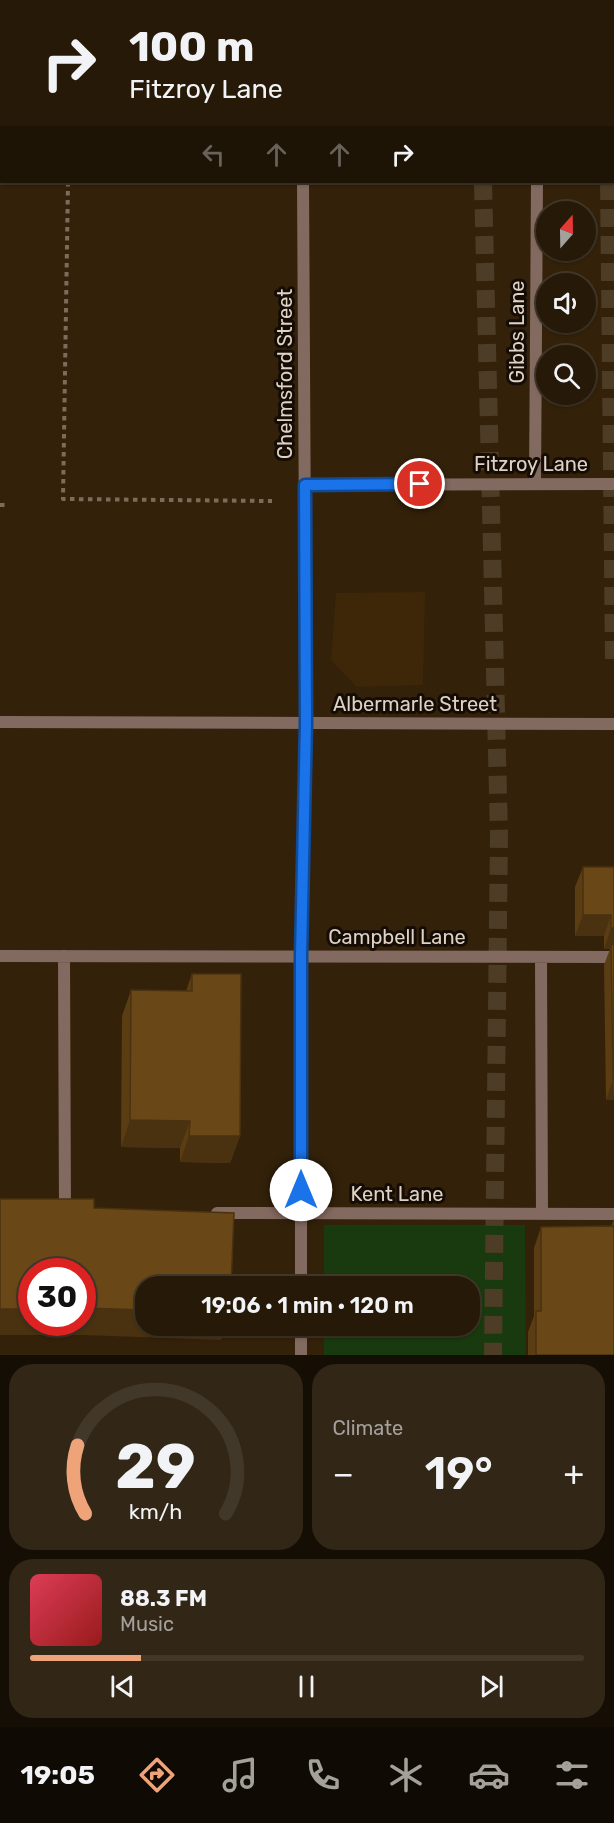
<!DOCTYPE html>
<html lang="en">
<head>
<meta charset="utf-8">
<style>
	:root { --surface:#261908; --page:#322616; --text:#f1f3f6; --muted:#a4a09c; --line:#423829; --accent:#efa378 }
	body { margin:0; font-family:Rubik,sans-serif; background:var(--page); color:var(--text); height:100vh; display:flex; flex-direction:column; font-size:22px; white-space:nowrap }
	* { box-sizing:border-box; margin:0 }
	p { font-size:20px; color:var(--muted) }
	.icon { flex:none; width:33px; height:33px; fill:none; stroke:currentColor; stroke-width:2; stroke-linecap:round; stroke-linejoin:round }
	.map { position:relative; height:1355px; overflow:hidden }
	.sheet { display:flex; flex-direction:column; gap:9px; padding:9px; background:#150e04; flex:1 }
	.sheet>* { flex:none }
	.banner { position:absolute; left:0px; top:0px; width:615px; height:183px; box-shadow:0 2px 4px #0004,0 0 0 2px var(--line); background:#261908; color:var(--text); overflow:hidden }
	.needle { width:39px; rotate:20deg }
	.buttons { position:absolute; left:536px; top:201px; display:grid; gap:12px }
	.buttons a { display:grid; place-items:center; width:60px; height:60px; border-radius:50%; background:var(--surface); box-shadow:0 2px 4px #0004,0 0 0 2px var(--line); font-size:30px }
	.speed { position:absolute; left:18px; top:1258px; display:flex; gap:12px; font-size:30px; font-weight:700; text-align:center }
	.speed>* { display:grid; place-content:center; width:78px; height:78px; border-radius:50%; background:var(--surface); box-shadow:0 2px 4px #0004,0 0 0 2px var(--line); line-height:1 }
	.speed .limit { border:9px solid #d22; background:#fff; color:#111 }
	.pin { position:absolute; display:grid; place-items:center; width:51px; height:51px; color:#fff; margin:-26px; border:3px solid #fff; border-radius:50%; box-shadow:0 2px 6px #0007 }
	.me { position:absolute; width:66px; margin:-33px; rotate:0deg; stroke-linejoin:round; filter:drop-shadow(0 0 4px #0008) }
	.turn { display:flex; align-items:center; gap:21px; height:126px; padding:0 30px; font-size:27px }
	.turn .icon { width:78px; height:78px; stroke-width:2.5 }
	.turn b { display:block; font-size:42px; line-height:51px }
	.lanes { display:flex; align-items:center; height:57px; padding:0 30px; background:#0003; justify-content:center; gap:30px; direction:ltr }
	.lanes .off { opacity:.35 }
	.big { font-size:45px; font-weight:600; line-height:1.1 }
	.sheet .card { flex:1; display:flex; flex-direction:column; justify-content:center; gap:9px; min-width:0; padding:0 21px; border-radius:24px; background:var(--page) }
	.sheet .dial { align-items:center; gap:0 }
	.dial svg { height:156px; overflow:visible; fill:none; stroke:var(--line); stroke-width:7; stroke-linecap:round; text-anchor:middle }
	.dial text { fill:var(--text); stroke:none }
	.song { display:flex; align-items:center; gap:18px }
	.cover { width:72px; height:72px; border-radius:9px; background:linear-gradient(135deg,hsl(350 70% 55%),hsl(0 70% 35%)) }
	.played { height:6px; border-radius:3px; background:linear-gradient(90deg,var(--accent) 20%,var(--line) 20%) }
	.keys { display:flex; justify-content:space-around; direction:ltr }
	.heat { display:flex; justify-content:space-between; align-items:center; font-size:33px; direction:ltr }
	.sheet .tiles { flex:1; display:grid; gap:9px; grid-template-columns:1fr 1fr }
	.card:last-child { grid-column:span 2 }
	.trip { position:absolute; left:135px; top:1276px; width:345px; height:60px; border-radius:24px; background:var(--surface); box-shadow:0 2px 4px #0004,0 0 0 2px var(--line); font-weight:600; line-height:60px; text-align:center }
	.tab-bar { display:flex; height:96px; justify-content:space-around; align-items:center; background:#0f0a03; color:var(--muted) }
	.tab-bar .icon { width:42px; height:42px }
	.tab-bar .current { color:var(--accent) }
	.tab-bar b { font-size:27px; color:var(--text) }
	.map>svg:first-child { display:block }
</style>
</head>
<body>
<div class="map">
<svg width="614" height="1355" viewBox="0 0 614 1355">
	<rect width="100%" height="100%" fill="#33210a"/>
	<path fill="#3d2708" d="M425,592L423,685L357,687L331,660L336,593Z"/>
	<path fill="#19390e" d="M324,1225H525L526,1355H324V1326H470V1287H324Z"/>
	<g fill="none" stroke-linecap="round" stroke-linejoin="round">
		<path stroke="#4d3c26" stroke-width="18" stroke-dasharray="18 9" stroke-linecap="butt" d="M478,0V2
			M607,0V2
			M483,182L499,835L493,1355
			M609,182L614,661"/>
		<path stroke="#7c6c59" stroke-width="4" stroke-dasharray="4.5 4.5" stroke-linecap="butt" d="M68,182L63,499L272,501
			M0,505H7"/>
		<path stroke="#836a60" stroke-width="12" d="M69,0V2
			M538,2V0
			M0,43H2
			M535,483L537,182
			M305,485L614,484
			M0,956L614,957
			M64,956L65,1212
			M541,957L542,1214
			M217,1213L614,1214"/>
		<path stroke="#836a60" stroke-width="12" d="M302,2V0
			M0,722L614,724
			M301,1287V956L306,723L303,182
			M301,1355V1326"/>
	</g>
	<path fill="#5b3d14" d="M583,867H614V1100H606L604,965L610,949H604V936H575V887Z
		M192,974L240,1136L230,1163L180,1162V1148L121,1147L122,1016L131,990L186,991Z
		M614,1219V1355H528V1332L534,1316V1248L541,1227L611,1226Z"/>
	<path fill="#4a3210" d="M583,915H611L604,936H575Z
		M611,928H614V949L611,945L610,949H604Z
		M613,1080L614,1100H606Z
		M130,1120L190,1121L180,1148L121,1147Z
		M189,1136H240L230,1163L180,1162Z
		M82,1308L146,1310V1326H226L221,1340L84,1335H0V1309H32V1323H82Z"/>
	<path fill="#6a4717" stroke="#4a3210" stroke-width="1.5" d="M583,867H614V928H611V915H583Z
		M614,944V1080H613L611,945Z
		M192,974H241L240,1136H189L190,1121L130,1120L131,990L192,991Z
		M0,1199H94V1208L234,1213L231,1287H146V1310L82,1308V1272H32V1309H0Z
		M614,1226V1355H536V1311H541V1227Z"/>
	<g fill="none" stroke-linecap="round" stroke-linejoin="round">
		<defs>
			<path id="route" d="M301,1190V956L306,723L305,485L420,484"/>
		</defs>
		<use href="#route" stroke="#114b97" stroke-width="15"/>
		<use href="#route" stroke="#1a73e8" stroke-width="10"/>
	</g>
	<g text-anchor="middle" stroke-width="6" stroke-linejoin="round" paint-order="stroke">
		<g font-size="20" fill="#ded2c4" stroke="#150d05">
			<text transform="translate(517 332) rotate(-90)" y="7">Gibbs Lane</text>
			<text transform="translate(285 374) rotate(-90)" y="7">Chelmsford Street</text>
			<text x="531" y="471">Fitzroy Lane</text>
			<text x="415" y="711">Albermarle Street</text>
			<text x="397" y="944">Campbell Lane</text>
			<text x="397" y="1201">Kent Lane</text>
		</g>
	</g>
</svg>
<div class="buttons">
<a><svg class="needle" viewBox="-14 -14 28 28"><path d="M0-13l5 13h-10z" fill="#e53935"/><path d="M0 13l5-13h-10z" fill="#a4a09c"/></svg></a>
<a><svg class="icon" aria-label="sound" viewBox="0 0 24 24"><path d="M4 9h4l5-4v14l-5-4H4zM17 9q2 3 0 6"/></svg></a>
<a><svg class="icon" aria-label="search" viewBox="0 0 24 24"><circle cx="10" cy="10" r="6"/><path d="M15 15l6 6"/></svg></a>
</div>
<div class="speed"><div class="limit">30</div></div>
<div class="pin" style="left:420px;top:484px;background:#d93025"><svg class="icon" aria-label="arrive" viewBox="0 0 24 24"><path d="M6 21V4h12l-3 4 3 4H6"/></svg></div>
<svg class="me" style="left:301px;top:1190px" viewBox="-20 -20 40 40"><circle r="19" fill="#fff"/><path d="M0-13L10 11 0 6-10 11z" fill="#1a73e8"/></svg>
<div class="trip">19:06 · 1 min · 120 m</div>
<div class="banner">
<div class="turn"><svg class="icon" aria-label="right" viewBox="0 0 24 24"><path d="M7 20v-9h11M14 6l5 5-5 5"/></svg><div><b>100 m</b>Fitzroy Lane</div></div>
<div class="lanes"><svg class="icon off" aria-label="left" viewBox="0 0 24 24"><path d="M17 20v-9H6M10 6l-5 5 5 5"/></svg><svg class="icon off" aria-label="ahead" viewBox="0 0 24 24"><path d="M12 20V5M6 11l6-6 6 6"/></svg><svg class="icon off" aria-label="ahead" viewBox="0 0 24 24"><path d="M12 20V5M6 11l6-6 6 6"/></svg><svg class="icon" aria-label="right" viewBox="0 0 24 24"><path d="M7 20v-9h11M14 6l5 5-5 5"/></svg></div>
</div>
</div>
<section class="sheet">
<div class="tiles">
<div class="card dial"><svg viewBox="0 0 100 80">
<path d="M14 69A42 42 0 1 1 86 69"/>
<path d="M14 69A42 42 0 0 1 10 34" stroke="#efa378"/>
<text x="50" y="56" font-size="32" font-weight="700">29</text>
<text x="50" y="72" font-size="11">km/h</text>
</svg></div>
<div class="card"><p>Climate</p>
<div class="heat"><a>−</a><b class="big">19°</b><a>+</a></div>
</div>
<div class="card">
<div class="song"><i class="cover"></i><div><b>88.3 FM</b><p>Music</p></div></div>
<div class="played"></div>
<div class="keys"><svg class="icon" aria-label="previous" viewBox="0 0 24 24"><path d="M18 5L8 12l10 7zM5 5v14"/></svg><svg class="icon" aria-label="pause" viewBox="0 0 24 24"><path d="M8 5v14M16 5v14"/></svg><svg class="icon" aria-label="next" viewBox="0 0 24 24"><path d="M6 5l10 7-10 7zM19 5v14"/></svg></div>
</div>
</div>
</section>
<nav class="tab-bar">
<b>19:05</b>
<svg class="icon current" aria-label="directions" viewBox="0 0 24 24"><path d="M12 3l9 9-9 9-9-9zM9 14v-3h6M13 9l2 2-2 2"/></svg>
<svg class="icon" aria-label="music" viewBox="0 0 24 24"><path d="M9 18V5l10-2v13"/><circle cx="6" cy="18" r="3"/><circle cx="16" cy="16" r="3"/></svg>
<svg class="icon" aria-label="phone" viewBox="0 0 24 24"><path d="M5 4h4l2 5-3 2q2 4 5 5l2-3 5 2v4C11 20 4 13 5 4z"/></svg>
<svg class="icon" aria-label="climate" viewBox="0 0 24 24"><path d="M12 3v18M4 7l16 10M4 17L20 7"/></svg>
<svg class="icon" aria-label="car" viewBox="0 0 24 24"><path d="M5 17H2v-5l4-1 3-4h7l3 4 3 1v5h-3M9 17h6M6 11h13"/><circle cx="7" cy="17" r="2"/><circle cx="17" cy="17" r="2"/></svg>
<svg class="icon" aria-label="filters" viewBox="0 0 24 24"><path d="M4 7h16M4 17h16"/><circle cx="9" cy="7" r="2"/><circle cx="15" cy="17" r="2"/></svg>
</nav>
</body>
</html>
